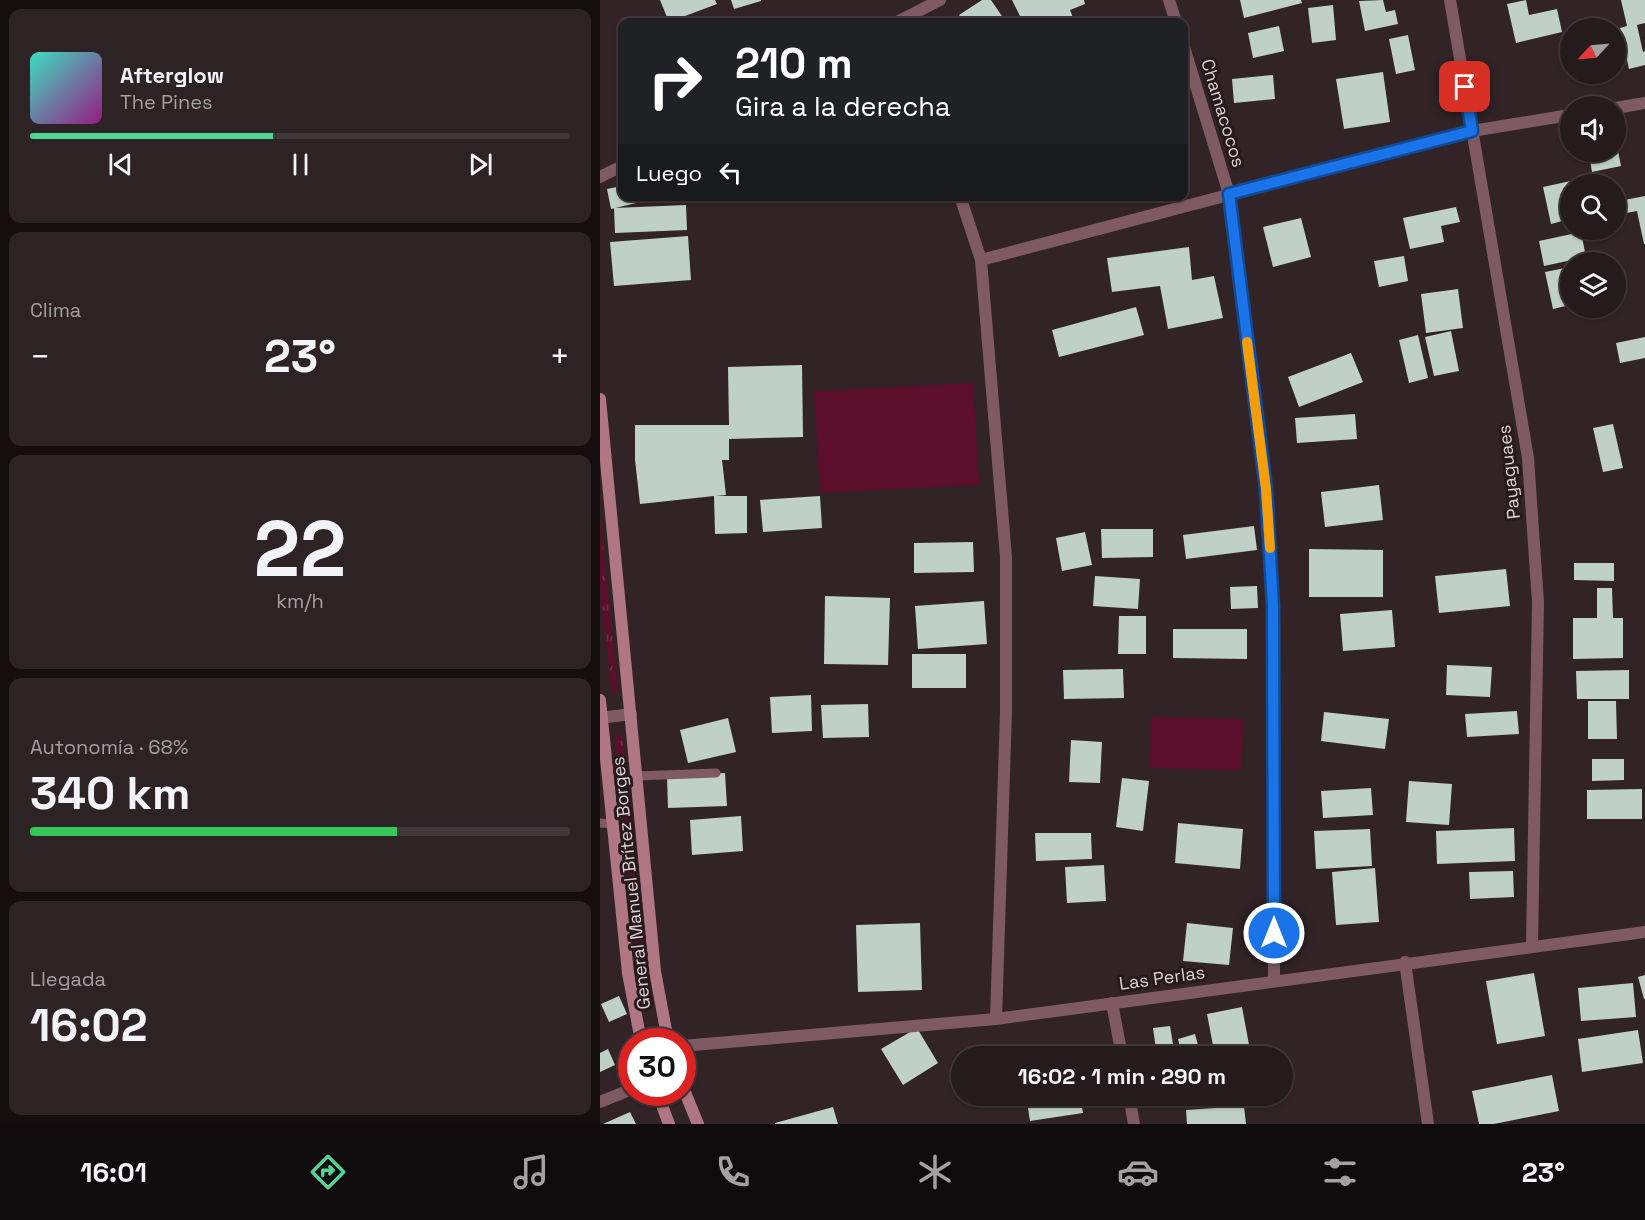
<!DOCTYPE html>
<html lang="es">
<head>
<meta charset="utf-8">
<style>
	:root { --surface:#251a1c; --page:#2d2325; --text:#f1f3f6; --muted:#a3a1a3; --line:#42383b; --accent:#53d396 }
	body { margin:0; font-family:"Space Grotesk",sans-serif; background:var(--page); color:var(--text); height:100vh; display:flex; flex-direction:column; font-size:22px; white-space:nowrap }
	* { box-sizing:border-box; margin:0 }
	p { font-size:20px; color:var(--muted) }
	.icon { flex:none; width:33px; height:33px; fill:none; stroke:currentColor; stroke-width:2; stroke-linecap:round; stroke-linejoin:round }
	.map { position:relative; flex:1; overflow:hidden }
	.sheet { display:flex; flex-direction:column; gap:9px; padding:9px; background:#140e0f; width:600px }
	.sheet>* { flex:none }
	.guide { position:absolute; left:18px; top:18px; width:570px; height:183px; border-radius:12px; box-shadow:0 2px 4px #0004,0 0 0 2px var(--line); background:#202124; color:#fff; overflow:hidden }
	.needle { width:39px; rotate:244deg }
	.buttons { position:absolute; left:960px; top:18px; display:grid; gap:12px }
	.buttons a { display:grid; place-items:center; width:66px; height:66px; border-radius:50%; background:var(--surface); box-shadow:0 2px 4px #0004,0 0 0 2px var(--line); font-size:30px }
	.speed { position:absolute; left:18px; top:1028px; display:flex; gap:12px; font-size:30px; font-weight:700; text-align:center }
	.speed>* { display:grid; place-content:center; width:78px; height:78px; border-radius:50%; background:var(--surface); box-shadow:0 2px 4px #0004,0 0 0 2px var(--line); line-height:1 }
	.speed .limit { border:9px solid #d22; background:#fff; color:#111 }
	.pin { position:absolute; display:grid; place-items:center; width:51px; height:51px; color:#fff; margin:-26px; border-radius:12px; box-shadow:0 3px 9px #0006 }
	.me { position:absolute; width:66px; margin:-33px; rotate:0deg; stroke-linejoin:round; filter:drop-shadow(0 0 4px #0008) }
	.turn { display:flex; align-items:center; gap:21px; height:126px; padding:0 18px; font-size:27px }
	.turn .icon { width:78px; height:78px; stroke-width:2.5 }
	.turn b { display:block; font-size:42px; line-height:51px }
	.then { display:flex; align-items:center; height:57px; padding:0 18px; background:#0003; gap:12px; font-size:22px }
	.big { font-size:45px; font-weight:800; line-height:1.1 }
	.sheet .tile { flex:1; display:flex; flex-direction:column; justify-content:center; gap:9px; min-width:0; padding:0 21px; border-radius:12px; background:var(--page) }
	.sheet .dial { align-items:center; gap:0 }
	.dial b { font-size:78px; line-height:1 }
	.song { display:flex; align-items:center; gap:18px }
	.cover { width:72px; height:72px; border-radius:9px; background:linear-gradient(135deg,hsl(170 70% 55%),hsl(310 70% 35%)) }
	.played { height:6px; border-radius:3px; background:linear-gradient(90deg,var(--accent) 45%,var(--line) 45%) }
	.keys { display:flex; justify-content:space-around; direction:ltr }
	.heat { display:flex; justify-content:space-between; align-items:center; font-size:33px; direction:ltr }
	.charge { height:9px; border-radius:4px; background:linear-gradient(90deg,#34c759 68%,var(--line) 0) }
	.trip { position:absolute; left:351px; top:1046px; width:342px; height:60px; border-radius:30px; background:var(--surface); box-shadow:0 2px 4px #0004,0 0 0 2px var(--line); font-weight:800; line-height:60px; text-align:center }
	.menu { display:flex; height:96px; justify-content:space-around; align-items:center; background:#0f0a0b; color:var(--muted) }
	.menu .icon { width:42px; height:42px }
	.menu .selected { color:var(--accent) }
	.menu b { font-size:27px; color:var(--text) }
	main { display:flex; flex:1; min-height:0 }
	.map>svg:first-child { display:block }
</style>
</head>
<body>
<main>
<section class="sheet">
<div class="tile">
<div class="song"><i class="cover"></i><div><b>Afterglow</b><p>The Pines</p></div></div>
<div class="played"></div>
<div class="keys"><svg class="icon" aria-label="previous" viewBox="0 0 24 24"><path d="M18 5L8 12l10 7zM5 5v14"/></svg><svg class="icon" aria-label="pause" viewBox="0 0 24 24"><path d="M8 5v14M16 5v14"/></svg><svg class="icon" aria-label="next" viewBox="0 0 24 24"><path d="M6 5l10 7-10 7zM19 5v14"/></svg></div>
</div>
<div class="tile"><p>Clima</p>
<div class="heat"><a>−</a><b class="big">23°</b><a>+</a></div>
</div>
<div class="tile dial"><b>22</b><p>km/h</p></div>
<div class="tile"><p>Autonomía · 68%</p><b class="big">340 km</b><div class="charge"></div></div>
<div class="tile"><p>Llegada</p><b class="big">16:02</b></div>
</section>
<div class="map">
<svg width="1045" height="1124" viewBox="0 0 1045 1124">
	<defs>
		<pattern id="grass-tufts" width="24" height="20" patternUnits="userSpaceOnUse" patternTransform="scale(1.5)"><rect width="24" height="20" fill="#5b0f2b"/><path d="M3 7l-1-3M5 7V3M7 7l1-3M15 17l-1-3M17 17v-4M19 17l1-3" fill="none" stroke="#723149"/></pattern>
	</defs>
	<rect width="100%" height="100%" fill="#312326"/>
	<path fill="url(#grass-tufts)" d="M0,516L18,691L12,695L0,587Z
		M17,733L22,736L46,976L42,980L39,977L15,737Z"/>
	<path fill="#5b0f2b" d="M373,383L379,485L220,493L214,391Z
		M551,717L643,719L642,770L550,768Z"/>
	<path fill="#bfd0c6" d="M60,0H115L117,4L69,22Z
		M131,0H161V1L134,9Z
		M382,0H391L406,22H364L359,15Z
		M412,0H484L485,4L470,10L474,20L469,22H423Z
		M640,0H701L702,3L644,18Z
		M783,0L786,12L795,10L798,24L765,31L759,1Z
		M926,0L929,15L957,9L962,32L916,43L907,4Z
		M1021,0H1045V23L1037,25L1043,52L1045,51V65L1029,69L1020,28L1027,26Z
		M733,5L736,40L712,43L708,8Z
		M679,26L684,51L653,58L648,33Z
		M808,35L815,70L796,74L789,39Z
		M783,72L790,122L744,129L736,79Z
		M673,75L675,99L634,103L632,79Z
		M1017,146L1021,166L992,172L990,160L1004,157L1002,152H1016Z
		M989,177L991,184H970V219L951,224L943,187Z
		M22,186V196H49V200L11,209L7,189Z
		M1045,196V244H1044L1037,211L1021,214L1019,201Z
		M86,205L87,230L15,233L14,208Z
		M856,207L860,222L841,226L844,242L810,249L803,218Z
		M701,218L711,257L673,267L663,227Z
		M981,232L986,257L944,266L939,241Z
		M88,236L91,280L14,286L10,242Z
		M589,247L592,280L614,276L623,318L568,329L560,286L512,292L507,258Z
		M804,256L808,281L779,287L774,261Z
		M970,267V305L953,309L945,272Z
		M858,289L863,328L826,333L821,294Z
		M536,307L544,335L459,357L452,330Z
		M851,331L859,371L834,376L825,337Z
		M818,335L828,378L809,383L799,340Z
		M1045,337V358L1020,363L1016,343Z
		M751,353L763,382L699,407L688,377Z
		M202,365L203,437L129,439V460H122L126,495L116,496H147V533L115,534L114,496L40,504L35,460V425H129L128,367Z
		M755,414L757,439L697,443L695,418Z
		M1013,424L1023,468L1003,472L993,428Z
		M779,485L783,520L725,527L721,492Z
		M220,496L222,528L163,532L160,500Z
		M654,526L657,550L586,559L583,535Z
		M501,529H553V557L502,558Z
		M485,532L492,565L462,571L456,538Z
		M373,542L374,572L314,573V543Z
		M709,549L783,550V597H709Z
		M974,563H1014V581L974,580Z
		M906,569L910,606L839,613L835,576Z
		M495,576L540,579L538,609L493,606Z
		M657,586L658,608L631,609L630,587Z
		M997,588H1012L1013,618H1023V658L973,659V618H997Z
		M225,596L290,598L288,665L224,664Z
		M384,601L387,644L318,649L315,606Z
		M792,610L795,647L743,651L740,614Z
		M519,616H546V654H518Z
		M573,629H647V659L573,658Z
		M312,654H366V688H312Z
		M847,665L892,667L890,697L846,695Z
		M523,669L524,698L464,699L463,670Z
		M1029,670V699H977L976,671Z
		M211,695L212,731L172,733L170,697Z
		M988,701H1016L1017,739H988Z
		M268,704L269,737L223,738L221,705Z
		M917,711L919,734L867,737L865,714Z
		M724,712L789,719L785,749L721,741Z
		M128,718L136,752L88,763L80,730Z
		M471,740L502,742L500,783L469,782Z
		M992,759H1024V780L992,781Z
		M125,773L127,806L68,808L67,776Z
		M522,778L549,781L543,831L516,827Z
		M809,781L852,784L849,825L806,822Z
		M771,788L773,815L723,818L721,791Z
		M1042,789V819H987V790Z
		M141,816L143,851L92,855L90,820Z
		M578,823L643,829L640,869L575,863Z
		M914,828L915,861L837,864L836,831Z
		M770,829L772,866L716,869L714,831Z
		M435,833H491L492,859L436,861Z
		M504,865L506,901L467,903L465,867Z
		M775,868L779,922L736,925L732,872Z
		M913,871L914,897L870,899L869,872Z
		M320,923L322,990L258,992L256,925Z
		M587,923L633,928L629,965L583,961Z
		M934,973L945,1036L897,1044L886,981Z
		M1045,975V999H1044L1038,977Z
		M1033,983L1036,1017L981,1021L978,988Z
		M19,996L27,1014L9,1022L1,1004Z
		M642,1007L650,1050L615,1056L607,1014Z
		M570,1026L575,1056H557L553,1028Z
		M317,1028L338,1063L303,1085L281,1049Z
		M1038,1030L1043,1063L982,1072L978,1039Z
		M595,1034L601,1056H582L578,1039Z
		M8,1049L15,1065L0,1072V1053Z
		M952,1075L959,1111L894,1124H879L872,1091Z
		M426,1095H480L483,1113L430,1121Z
		M590,1095H616V1097L592,1102Z
		M644,1106L646,1124H587L586,1110Z
		M233,1107L238,1124H175V1123Z
		M30,1112L36,1124H3Z"/>
	<g fill="none" stroke-linecap="round" stroke-linejoin="round">
		<path stroke="#7f5a63" stroke-width="9" d="M36,776L116,773
			M0,823L13,824"/>
		<path stroke="#7f5a63" stroke-width="12" d="M569,0L576,22
			M850,0L928,458L938,602L932,945
			M584,47L629,194L666,489L673,606L674,980
			M1016,108L1045,103
			M360,196L381,260L406,557V712L396,1019
			M381,260L872,131L970,115
			M0,718L31,714
			M805,962L828,1124
			M512,1003L522,1056
			M82,1046L396,1019L1045,932
			M529,1095L534,1124
			M0,1102L32,1089"/>
		<path stroke="#7f5a63" stroke-width="12" d="M297,22L340,0
			M0,177L22,166"/>
		<path stroke="#b17684" stroke-width="12" d="M0,399L55,971L68,1041
			M0,700L28,973L41,1041
			M82,1085L98,1124
			M57,1092L69,1124"/>
	</g>
	<g fill="none" stroke-linecap="round" stroke-linejoin="round">
		<defs>
			<path id="route" d="M674,933L673,606L666,489L629,194L872,131L865,87"/>
		</defs>
		<use href="#route" stroke="#114b97" stroke-width="15"/>
		<use href="#route" stroke="#1a73e8" stroke-width="10"/>
		<path stroke="#f59e0b" stroke-width="10" d="M647,342L666,489L670,548"/>
	</g>
	<g text-anchor="middle" stroke-width="6" stroke-linejoin="round" paint-order="stroke">
		<g font-size="18" fill="#ddd3d5" stroke="#27191c">
			<text transform="translate(623 113) rotate(73)" y="6">Chamacocos</text>
			<text transform="translate(909 472) rotate(-96)" y="6">Payaguaes</text>
			<text transform="translate(31 883) rotate(-96)" y="6">General Manuel Brítez Borges</text>
			<text transform="translate(562 978) rotate(-8)" y="6">Las Perlas</text>
		</g>
	</g>
</svg>
<div class="buttons">
<a><svg class="needle" viewBox="-14 -14 28 28"><path d="M0-13l5 13h-10z" fill="#e53935"/><path d="M0 13l5-13h-10z" fill="#a3a1a3"/></svg></a>
<a><svg class="icon" aria-label="sound" viewBox="0 0 24 24"><path d="M4 9h4l5-4v14l-5-4H4zM17 9q2 3 0 6"/></svg></a>
<a><svg class="icon" aria-label="search" viewBox="0 0 24 24"><circle cx="10" cy="10" r="6"/><path d="M15 15l6 6"/></svg></a>
<a><svg class="icon" aria-label="layers" viewBox="0 0 24 24"><path d="M12 4l9 5-9 5-9-5zM3 14l9 5 9-5"/></svg></a>
</div>
<div class="speed"><div class="limit">30</div></div>
<div class="pin" style="left:865px;top:87px;background:#d93025"><svg class="icon" aria-label="arrive" viewBox="0 0 24 24"><path d="M6 21V4h12l-3 4 3 4H6"/></svg></div>
<svg class="me" style="left:674px;top:933px" viewBox="-20 -20 40 40"><circle r="17" fill="#1a73e8" stroke="#fff" stroke-width="3"/><path d="M0-11L8 9 0 5-8 9z" fill="#fff"/></svg>
<div class="trip">16:02 · 1 min · 290 m</div>
<div class="guide">
<div class="turn"><svg class="icon" aria-label="right" viewBox="0 0 24 24"><path d="M7 20v-9h11M14 6l5 5-5 5"/></svg><div><b>210 m</b>Gira a la derecha</div></div>
<div class="then">Luego<svg class="icon" aria-label="left" viewBox="0 0 24 24"><path d="M17 20v-9H6M10 6l-5 5 5 5"/></svg></div>
</div>
</div>
</main>
<nav class="menu">
<b>16:01</b>
<svg class="icon selected" aria-label="directions" viewBox="0 0 24 24"><path d="M12 3l9 9-9 9-9-9zM9 14v-3h6M13 9l2 2-2 2"/></svg>
<svg class="icon" aria-label="music" viewBox="0 0 24 24"><path d="M9 18V5l10-2v13"/><circle cx="6" cy="18" r="3"/><circle cx="16" cy="16" r="3"/></svg>
<svg class="icon" aria-label="phone" viewBox="0 0 24 24"><path d="M5 4h4l2 5-3 2q2 4 5 5l2-3 5 2v4C11 20 4 13 5 4z"/></svg>
<svg class="icon" aria-label="climate" viewBox="0 0 24 24"><path d="M12 3v18M4 7l16 10M4 17L20 7"/></svg>
<svg class="icon" aria-label="car" viewBox="0 0 24 24"><path d="M5 17H2v-5l4-1 3-4h7l3 4 3 1v5h-3M9 17h6M6 11h13"/><circle cx="7" cy="17" r="2"/><circle cx="17" cy="17" r="2"/></svg>
<svg class="icon" aria-label="filters" viewBox="0 0 24 24"><path d="M4 7h16M4 17h16"/><circle cx="9" cy="7" r="2"/><circle cx="15" cy="17" r="2"/></svg>
<b>23°</b>
</nav>
</body>
</html>
